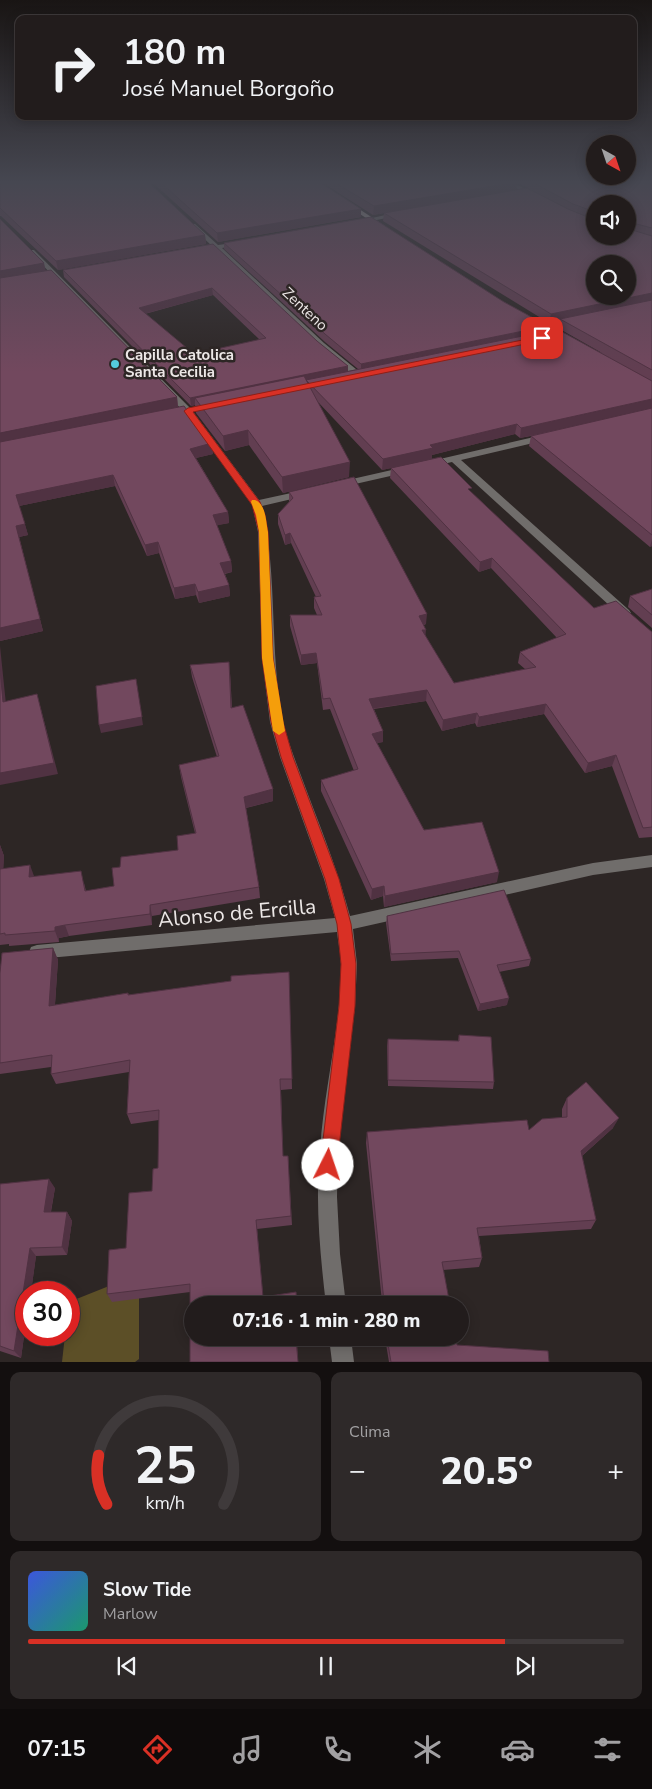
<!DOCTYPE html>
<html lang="es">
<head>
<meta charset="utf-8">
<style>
	:root { --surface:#221c1c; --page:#2e2929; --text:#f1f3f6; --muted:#a2a1a3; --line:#3f3a3b; --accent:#d93025 }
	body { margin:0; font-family:"Nunito Sans",sans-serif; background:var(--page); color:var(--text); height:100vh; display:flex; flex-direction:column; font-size:19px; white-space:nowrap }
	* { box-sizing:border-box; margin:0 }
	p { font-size:16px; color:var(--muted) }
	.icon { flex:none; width:28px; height:28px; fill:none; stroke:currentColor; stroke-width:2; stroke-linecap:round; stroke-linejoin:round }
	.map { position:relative; height:1362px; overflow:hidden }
	.side { display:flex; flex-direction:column; gap:10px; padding:10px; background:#130f0f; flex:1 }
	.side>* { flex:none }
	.top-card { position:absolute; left:15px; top:15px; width:622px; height:105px; border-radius:10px; box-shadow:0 2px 12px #0003,0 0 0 1px var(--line); background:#221c1c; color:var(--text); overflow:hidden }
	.needle { width:32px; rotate:140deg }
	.tools { position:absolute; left:586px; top:135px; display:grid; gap:10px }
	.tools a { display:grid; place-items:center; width:50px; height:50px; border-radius:50%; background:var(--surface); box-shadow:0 2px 12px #0003,0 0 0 1px var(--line); font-size:25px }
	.speed { position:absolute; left:15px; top:1281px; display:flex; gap:10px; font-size:25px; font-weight:700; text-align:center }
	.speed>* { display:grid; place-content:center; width:65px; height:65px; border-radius:50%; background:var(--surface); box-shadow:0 2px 12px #0003,0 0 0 1px var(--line); line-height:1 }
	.speed .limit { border:8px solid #d22; background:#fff; color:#111 }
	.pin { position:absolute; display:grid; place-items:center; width:42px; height:42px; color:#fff; margin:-21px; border-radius:10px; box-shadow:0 2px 8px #0006 }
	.me { position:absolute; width:55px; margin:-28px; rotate:4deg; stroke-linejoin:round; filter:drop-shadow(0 0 4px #0008) }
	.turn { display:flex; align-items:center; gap:18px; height:105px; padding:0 25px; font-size:22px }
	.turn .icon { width:65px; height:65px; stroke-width:2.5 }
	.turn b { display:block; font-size:35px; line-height:42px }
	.big { font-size:38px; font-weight:800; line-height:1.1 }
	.side .card { flex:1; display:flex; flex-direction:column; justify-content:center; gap:8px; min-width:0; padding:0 18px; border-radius:10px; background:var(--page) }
	.side .dial { align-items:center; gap:0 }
	.dial svg { height:130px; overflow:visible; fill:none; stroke:var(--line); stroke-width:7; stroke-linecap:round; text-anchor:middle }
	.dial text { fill:var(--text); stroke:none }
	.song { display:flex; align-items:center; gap:15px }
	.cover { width:60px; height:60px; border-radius:8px; background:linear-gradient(135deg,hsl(230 70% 55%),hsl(160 70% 35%)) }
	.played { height:5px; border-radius:2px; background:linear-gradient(90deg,var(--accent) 80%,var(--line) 80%) }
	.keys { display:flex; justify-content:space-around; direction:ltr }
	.heat { display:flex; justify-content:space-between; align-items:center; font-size:28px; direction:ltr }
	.side .tiles { flex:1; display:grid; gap:10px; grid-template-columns:1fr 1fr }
	.card:last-child { grid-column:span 2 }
	.trip { position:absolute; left:184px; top:1296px; width:285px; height:50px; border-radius:25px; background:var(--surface); box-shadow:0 2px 12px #0003,0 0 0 1px var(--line); font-weight:800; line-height:50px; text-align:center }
	.tab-bar { display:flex; height:80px; justify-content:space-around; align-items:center; background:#0e0b0b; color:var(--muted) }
	.tab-bar .icon { width:35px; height:35px }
	.tab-bar .current { color:var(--accent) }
	.tab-bar b { font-size:22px; color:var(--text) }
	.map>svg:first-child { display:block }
</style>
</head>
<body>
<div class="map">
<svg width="652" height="1362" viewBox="0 0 652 1362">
	<rect width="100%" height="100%" fill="#2d2625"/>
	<path fill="#5c4f27" d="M139,1274V1359L135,1362H62L65,1335H69V1302Z"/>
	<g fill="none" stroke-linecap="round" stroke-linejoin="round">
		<path fill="#706d6b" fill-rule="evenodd" d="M504,181H511L538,197L533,198Z
			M399,212L401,215L357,224L354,222Z
			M191,224H195L218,245L241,242V244L222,248L324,343L362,374V378H356L318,347L215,249L198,251V249L212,246L191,226Z
			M30,250H34L191,409L259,500L305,490L310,493L309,495L262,506C278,576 269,650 283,721C289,747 300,772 309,797C324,836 339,875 350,916L593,863L652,855V867L593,875L353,929L357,964L355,1006L338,1149L337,1197L340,1254L346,1305H326C320,1253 315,1202 320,1150C324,1088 341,1027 341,965C341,954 338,943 337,932L37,959L31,957L29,952L31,947L37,945L335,918L324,879L280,757L270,722L262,658L258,532L252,504L185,413L30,252Z
			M574,319H577V323L545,329L541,327Z
			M547,434L552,437L550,439L461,460L629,610L631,613L629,616H621L452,462L430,467L425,464L427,462Z
			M405,467L410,470L408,472L342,487L337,484L339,482Z
			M329,1338H351L354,1362H332Z"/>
		<path fill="#b9b3ae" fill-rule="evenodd" d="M346,203H350L385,226L380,227L346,205Z"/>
	</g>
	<path fill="#623e51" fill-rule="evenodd" d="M0,181L205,235L206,244L58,270L1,216H0Z
		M151,181H318L361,217L218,242Z
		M320,181H652V546L650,547L529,446L531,436L520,438L515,434L432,455V459L382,470L318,402L349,477L283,493L249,445L225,451L196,413L195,405L191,406L64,277L63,270L213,244L348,371L358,369L325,342L224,249V243L504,302L548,326L547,331L602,353L558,328L559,321L549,323L383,221L384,213L373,215ZM517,182L530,189L516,190ZM595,204L628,236H595ZM213,295L260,340L194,354L145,314Z
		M46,271L177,397L178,407L212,443L213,454L196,458L228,512L229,523L217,525L231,561L232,572L225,574L229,585L230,596L199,603L196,595L175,599L159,553L147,556L115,486L19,506L28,535L19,537L43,631L0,641Z
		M391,468L471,492L594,608L652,632V837L639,838L612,766L585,773L544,714L477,727L475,723L442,731L426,701L374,709L383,731V742L377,743L424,830L497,882L384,907L383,896L371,900L321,791V780L354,771L330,709L323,710L317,663L301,665L290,626V615H317L314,608V597H316L291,543L285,545L278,524V514L289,502V492L426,624L424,625L425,636L454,683L525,669L518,663L520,652L557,638L491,568L479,572L390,478Z
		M652,589V628L628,607L630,596Z
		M190,665L230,673L232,707L273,789V801L246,808L259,887L260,898L152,916V925L69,936L59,938V942L9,946V944L0,945V845L4,856L3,868L34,876L84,883L86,891L114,886L120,867L178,850L195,833L181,777L179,765L217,757L192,677Z
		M387,916L531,959L529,966L499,972L507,1005L478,1011L458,958L391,961L386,923Z
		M53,948L58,960L55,1005L128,993L129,995L231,981V976L289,972L292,1089L281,1090L283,1156H288L292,1225L257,1229L263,1297L296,1292L297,1305H192V1338H299L300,1344H297L298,1362H190V1292L112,1302L107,1294L109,1250L126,1248L129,1193L152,1191L153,1169L158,1168L159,1120L131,1124L127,1114L129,1072L56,1084L51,1074V1067L0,1074V973L2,953Z
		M459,1035L494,1082L493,1089L388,1086L387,1046L388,1039L458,1041Z
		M567,1098L613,1128L582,1156L596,1220L591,1229L479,1236L482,1258L479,1267L443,1270L450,1305H381L382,1302L366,1143L367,1132L529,1130L562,1117V1109Z
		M0,1186L55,1188L51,1212H67L72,1221L67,1255L36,1256L31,1292H26V1322L21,1358L0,1351Z
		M385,1338H456L457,1345L549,1362H389Z"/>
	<path fill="#503242" d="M517,182L516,190L373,215L374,206Z
		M361,209V217L218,242L217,233Z
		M205,235L206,244L58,270L56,261Z
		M44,263L46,272L0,280V271Z
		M212,288L213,295L140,315L139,308Z
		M652,293V302L560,319L559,321L549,323L551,314Z
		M548,326L547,333L361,371V364Z
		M348,366V374L195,398V405L191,406L190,398Z
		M177,397L178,408L0,444V433Z
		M652,399V409L520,438L521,428Z
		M517,424L515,434L432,455V459L382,470L383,459L430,445Z
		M248,430L249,445L225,451L223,436Z
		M212,443L213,454L191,459L190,449Z
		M350,462L349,477L283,493L282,477Z
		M113,475L115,486L19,506L16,495Z
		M228,512L229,523L214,526L213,515Z
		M25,524L28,535L19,537L43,631L0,641V628L16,526Z
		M290,533L291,543L285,545V535Z
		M652,539V546L650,547Z
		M158,542L159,553L147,556L145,545Z
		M492,558L491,568L479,572L480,562Z
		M231,561L232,572L221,574L220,563Z
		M195,584L196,595L175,599L174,588Z
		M229,585L230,596L199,603L198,592Z
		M427,614L426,624L418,626L419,616Z
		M422,630H426L425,640Z
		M0,646L7,714L3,702L0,669Z
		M316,653L317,663L301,665V655Z
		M229,662L230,673L232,719L231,708Z
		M137,686L143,725L101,733L99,725Z
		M427,690L426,701L369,709V699Z
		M37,694L58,774L0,785V773Z
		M546,704L544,714L477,727L479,717Z
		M477,713L475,723L442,731L443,720Z
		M383,731V742L371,744L372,734Z
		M616,755L612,766L585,773L588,763Z
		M273,789V801L245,808L244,797Z
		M0,845L4,856L3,880L0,874Z
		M30,865L34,876L33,888L29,877Z
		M499,872L497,882L384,907L385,896Z
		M384,886L383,896L371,900L372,889Z
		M150,905L152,916V925L150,914Z
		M65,925L69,936L59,938V942L55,931V927Z
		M53,948L58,960L54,1017L49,1006Z
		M509,998L507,1005L478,1011L480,1004Z
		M619,1118L613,1128L576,1161L581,1151Z
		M49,1179L55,1188L49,1221L44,1212Z
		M67,1212L72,1221L67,1255L62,1247Z
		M256,1220L257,1229L264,1305L263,1297Z
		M30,1248L36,1256L31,1292H26V1322L21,1358L14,1351Z"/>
	<path fill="#72485e" stroke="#503242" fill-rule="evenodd" d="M2,181H147L205,235L56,261L0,208V182Z
		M159,181H318L361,209L217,233Z
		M332,181H515L517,182L374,206Z
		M530,181H652V228L629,222V229L652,236V293L551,314L384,213L527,188L568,209L595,220V236H628V204H595V212L573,204ZM595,264H628V296H595Z
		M371,217L504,302L548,326L361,364L325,334L224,243Z
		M0,219L44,263L0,271Z
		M213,244L317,341L348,366L190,398L63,270ZM212,288L266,338L194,354L139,308Z
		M51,270L177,397L0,433V278Z
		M652,300V370L560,319Z
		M557,329L652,381V399L521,428L517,424L430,445L433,448L383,459L306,380Z
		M304,376L350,462L282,477L248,430L223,436L195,398Z
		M184,406L212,443L190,449L228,512L213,515L231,561L220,563L229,585L198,592L195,584L174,588L158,542L145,545L113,475L16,495L25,524L16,526L40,619L0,628V442Z
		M652,408V535L531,436Z
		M441,457L472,488L468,489L594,608L616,601L652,632V827L643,828L616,755L588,763L546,704L479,717L477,713L443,720L427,690L369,699L383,731L372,734L424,830L482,822L499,872L385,896L384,886L372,889L321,780L358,769L330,698L323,699L316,653L301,655L290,615H322L314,597L321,596L290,533L285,535L278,514L293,498L289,492L354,477L427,614L419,616L426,630H422L454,683L536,667L520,652L566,634L492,558L480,562L391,468Z
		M652,589V615L630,596Z
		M229,662L231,708L243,705L273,789L244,797L259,887L150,905V914L65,925L55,927V931L5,935V933L0,934V869L30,865L29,877L81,871L85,891L114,886L112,868L120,867L121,857L178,850L177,836L196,833L179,765L219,756L190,665Z
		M0,669L3,702L37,694L54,763L0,773Z
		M136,679L142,717L99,725L96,686Z
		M504,890L531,959L497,965L509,998L480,1004L459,951L391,954L387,916Z
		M53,948L49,1006L128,993V995L231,981V976L289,972L292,1079H280L283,1156H288L291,1216L256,1220L263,1297L296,1292L297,1305H192V1338H296L298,1362H190V1284L107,1294L109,1250L126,1248L129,1193L152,1191L153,1169L158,1168L159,1110L127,1114L130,1060L51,1074L52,1055L0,1063V973L2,953Z
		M459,1035L491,1037L494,1082L388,1080V1039L459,1041Z
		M586,1082L619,1118L581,1151L596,1220L477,1228L482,1258L442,1262L450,1305H382V1302H384L367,1132L527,1120L529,1130L542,1119L567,1117V1098Z
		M49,1179L44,1212H67L62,1247L30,1248L14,1351L0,1346V1184Z
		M387,1338H456L457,1345L548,1351L549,1362H391Z"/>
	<linearGradient id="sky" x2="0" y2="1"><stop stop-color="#191514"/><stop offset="0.49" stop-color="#464751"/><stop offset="1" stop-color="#464751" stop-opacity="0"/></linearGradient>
	<rect width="652" height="372" fill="url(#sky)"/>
	<path fill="#d93025" stroke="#8d1f18" d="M542,336L546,338L545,340L193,412L260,502L265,515L268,532L273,658L283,722L293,757L339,879L351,924L356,964L355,1006L337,1165L335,1171L328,1174L322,1171L320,1165L339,1006L341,964L337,924L325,879L281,757L271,722L262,658L259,532L252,505L184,411L188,408Z"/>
	<path fill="#f59e0b" d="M252,500H255C266,504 266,522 268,532L273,658L285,731L279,735L273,731L262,658L259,532L256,515L251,502Z"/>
	<circle fill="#54cadd" stroke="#2d2625" stroke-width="2" cx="115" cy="364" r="5"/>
	<g text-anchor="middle" stroke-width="5" stroke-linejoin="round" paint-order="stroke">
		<g font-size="15" fill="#ede8e7" stroke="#2d2625">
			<text transform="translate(305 309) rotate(43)" y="5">Zenteno</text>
		</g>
		<g font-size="15" font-weight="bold" fill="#ede8e7" stroke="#2d2625" text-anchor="start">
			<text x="125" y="360">Capilla Catolica<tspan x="125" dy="17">Santa Cecilia</tspan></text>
		</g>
		<g font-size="21" fill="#ede8e7" stroke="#2d2625">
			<text transform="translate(237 913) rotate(-5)" y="7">Alonso de Ercilla</text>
		</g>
	</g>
</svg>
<div class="tools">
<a><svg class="needle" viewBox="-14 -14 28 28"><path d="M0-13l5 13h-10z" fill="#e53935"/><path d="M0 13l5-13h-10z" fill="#a2a1a3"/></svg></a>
<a><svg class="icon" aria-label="sound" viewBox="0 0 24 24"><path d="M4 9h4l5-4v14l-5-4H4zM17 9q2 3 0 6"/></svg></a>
<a><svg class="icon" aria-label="search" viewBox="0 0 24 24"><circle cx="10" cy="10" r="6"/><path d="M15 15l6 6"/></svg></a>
</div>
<div class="speed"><div class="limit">30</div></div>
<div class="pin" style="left:542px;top:338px;background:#d93025"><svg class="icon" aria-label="arrive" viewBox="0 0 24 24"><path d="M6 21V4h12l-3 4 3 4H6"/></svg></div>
<svg class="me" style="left:328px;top:1165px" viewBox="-20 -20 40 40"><circle r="19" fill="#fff"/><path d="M0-13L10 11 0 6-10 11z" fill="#d93025"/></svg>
<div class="trip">07:16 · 1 min · 280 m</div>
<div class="top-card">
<div class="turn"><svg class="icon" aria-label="right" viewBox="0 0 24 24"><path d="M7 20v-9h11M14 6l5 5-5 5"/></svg><div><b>180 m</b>José Manuel Borgoño</div></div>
</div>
</div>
<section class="side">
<div class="tiles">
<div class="card dial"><svg viewBox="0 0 100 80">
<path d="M14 69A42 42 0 1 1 86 69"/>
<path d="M14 69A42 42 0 0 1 9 39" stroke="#d93025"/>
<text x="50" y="56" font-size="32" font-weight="700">25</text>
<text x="50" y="72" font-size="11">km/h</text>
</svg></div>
<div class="card"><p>Clima</p>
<div class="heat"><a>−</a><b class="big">20.5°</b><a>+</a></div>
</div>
<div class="card">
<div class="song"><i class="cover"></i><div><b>Slow Tide</b><p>Marlow</p></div></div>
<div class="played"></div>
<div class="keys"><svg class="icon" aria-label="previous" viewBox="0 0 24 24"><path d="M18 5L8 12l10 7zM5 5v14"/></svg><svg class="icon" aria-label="pause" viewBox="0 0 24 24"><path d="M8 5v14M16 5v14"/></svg><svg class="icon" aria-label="next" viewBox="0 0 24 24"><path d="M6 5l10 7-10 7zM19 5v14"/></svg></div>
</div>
</div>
</section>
<nav class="tab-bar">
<b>07:15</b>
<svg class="icon current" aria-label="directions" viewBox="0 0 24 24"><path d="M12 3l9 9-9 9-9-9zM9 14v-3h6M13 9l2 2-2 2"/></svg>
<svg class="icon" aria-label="music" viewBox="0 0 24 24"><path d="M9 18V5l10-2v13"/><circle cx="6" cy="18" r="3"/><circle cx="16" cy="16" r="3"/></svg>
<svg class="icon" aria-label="phone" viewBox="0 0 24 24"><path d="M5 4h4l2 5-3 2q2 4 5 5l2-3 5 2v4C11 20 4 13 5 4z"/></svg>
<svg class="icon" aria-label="climate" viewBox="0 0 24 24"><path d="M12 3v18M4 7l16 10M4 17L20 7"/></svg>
<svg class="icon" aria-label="car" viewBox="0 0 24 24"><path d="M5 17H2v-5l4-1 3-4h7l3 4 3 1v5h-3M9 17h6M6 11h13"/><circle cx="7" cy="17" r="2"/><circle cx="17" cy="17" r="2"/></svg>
<svg class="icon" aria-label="filters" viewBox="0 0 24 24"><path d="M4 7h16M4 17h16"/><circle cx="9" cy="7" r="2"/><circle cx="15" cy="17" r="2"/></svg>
</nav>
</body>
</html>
